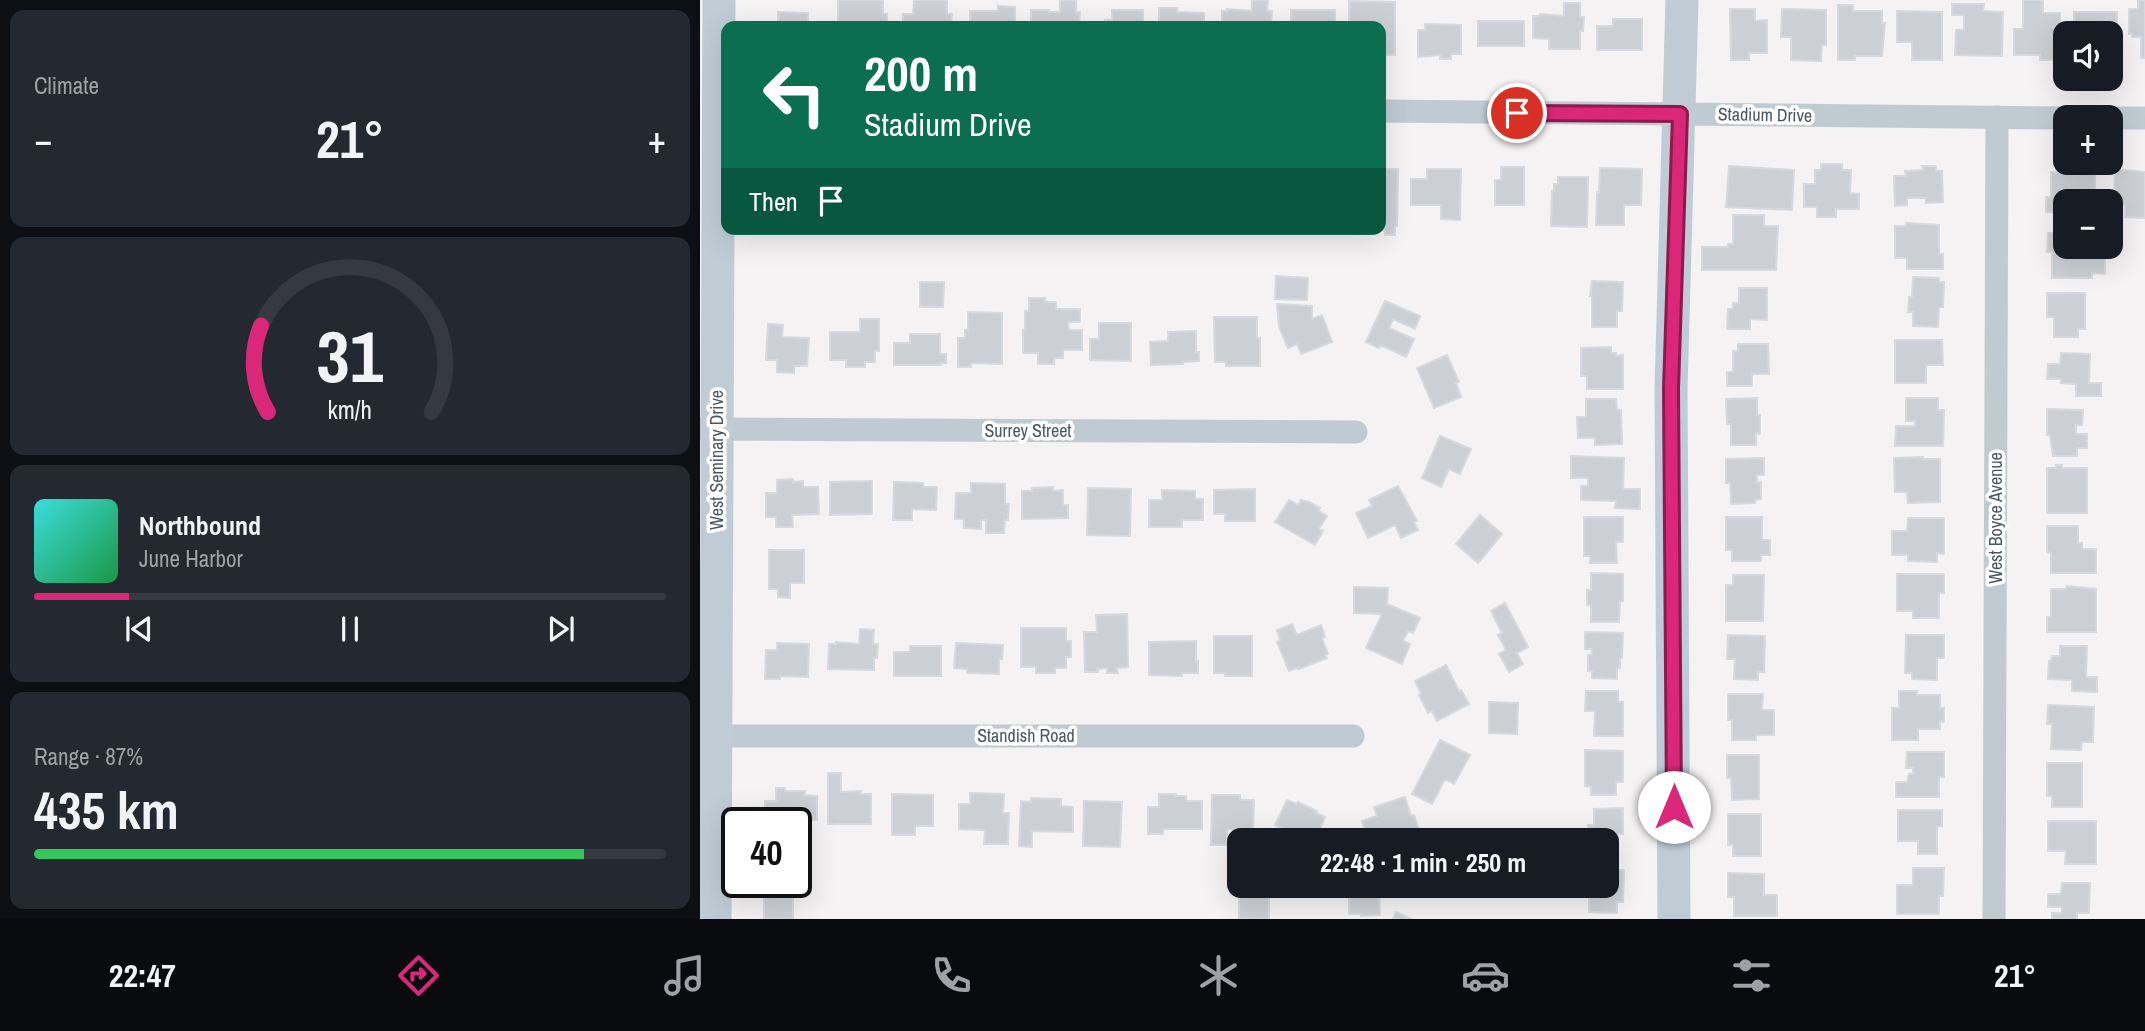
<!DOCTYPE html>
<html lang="en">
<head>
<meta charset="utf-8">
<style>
	:root { --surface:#171b24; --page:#242831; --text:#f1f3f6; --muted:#9ea1a6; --line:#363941; --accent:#db2777 }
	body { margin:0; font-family:"Archivo Narrow",sans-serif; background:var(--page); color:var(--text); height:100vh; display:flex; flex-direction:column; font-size:26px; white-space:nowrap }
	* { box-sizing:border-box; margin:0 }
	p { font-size:23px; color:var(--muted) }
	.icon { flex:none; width:38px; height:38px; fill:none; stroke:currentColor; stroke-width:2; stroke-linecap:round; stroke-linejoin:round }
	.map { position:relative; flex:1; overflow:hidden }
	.panel { display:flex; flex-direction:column; gap:10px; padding:10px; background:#0d0f14; width:700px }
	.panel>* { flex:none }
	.top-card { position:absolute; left:21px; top:21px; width:665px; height:214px; border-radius:14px; box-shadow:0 7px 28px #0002; background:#0b6e4f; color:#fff; overflow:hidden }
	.fabs { position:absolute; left:1353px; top:21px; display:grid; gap:14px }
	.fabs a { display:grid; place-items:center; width:70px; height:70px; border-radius:14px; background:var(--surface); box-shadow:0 7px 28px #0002; font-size:35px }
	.speed { position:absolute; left:21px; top:807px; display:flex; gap:14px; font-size:35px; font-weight:700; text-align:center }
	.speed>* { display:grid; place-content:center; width:91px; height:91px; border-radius:50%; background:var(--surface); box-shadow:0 7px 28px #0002; line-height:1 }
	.speed .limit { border:4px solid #111; border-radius:10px; background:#fff; color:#111 }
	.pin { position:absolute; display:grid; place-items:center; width:60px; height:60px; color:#fff; margin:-30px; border:4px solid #fff; border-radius:50%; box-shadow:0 2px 7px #0007 }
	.me { position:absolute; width:77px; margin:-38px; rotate:0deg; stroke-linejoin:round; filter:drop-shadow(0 0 5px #0008) }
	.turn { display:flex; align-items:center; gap:24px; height:147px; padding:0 28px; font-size:32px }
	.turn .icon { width:91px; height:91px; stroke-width:2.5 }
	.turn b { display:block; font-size:49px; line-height:60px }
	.then { display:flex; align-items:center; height:66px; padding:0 28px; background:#0003; gap:14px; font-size:26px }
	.big { font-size:52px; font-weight:700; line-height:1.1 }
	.panel .widget { flex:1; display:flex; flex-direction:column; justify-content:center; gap:10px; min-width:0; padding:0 24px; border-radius:14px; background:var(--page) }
	.panel .dial { align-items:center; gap:0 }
	.dial svg { height:182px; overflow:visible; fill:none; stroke:var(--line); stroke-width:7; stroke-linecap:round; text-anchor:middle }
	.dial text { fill:var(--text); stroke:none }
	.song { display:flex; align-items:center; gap:21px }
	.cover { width:84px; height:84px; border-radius:10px; background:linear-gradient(135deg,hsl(180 70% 55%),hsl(140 70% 35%)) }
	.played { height:7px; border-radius:4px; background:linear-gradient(90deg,var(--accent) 15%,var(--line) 15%) }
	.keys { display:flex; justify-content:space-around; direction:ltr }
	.heat { display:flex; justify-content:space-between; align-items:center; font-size:38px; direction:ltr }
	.charge { height:10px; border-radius:5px; background:linear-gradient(90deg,#34c759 87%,var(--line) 0) }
	.trip { position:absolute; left:527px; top:828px; width:392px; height:70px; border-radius:14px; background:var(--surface); box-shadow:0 7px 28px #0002; font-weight:700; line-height:70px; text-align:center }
	.tab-bar { display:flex; height:112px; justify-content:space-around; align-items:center; background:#090b0e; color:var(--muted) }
	.tab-bar .icon { width:49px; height:49px }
	.tab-bar .selected { color:var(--accent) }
	.tab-bar b { font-size:32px; color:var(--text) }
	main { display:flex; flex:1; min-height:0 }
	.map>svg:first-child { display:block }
</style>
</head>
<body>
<main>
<section class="panel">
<div class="widget"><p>Climate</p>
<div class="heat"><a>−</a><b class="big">21°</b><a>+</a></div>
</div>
<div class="widget dial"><svg viewBox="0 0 100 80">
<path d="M14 69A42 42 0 1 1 86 69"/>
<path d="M14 69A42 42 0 0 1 11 31" stroke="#db2777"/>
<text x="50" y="56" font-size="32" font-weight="700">31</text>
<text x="50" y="72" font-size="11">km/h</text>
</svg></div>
<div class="widget">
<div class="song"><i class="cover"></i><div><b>Northbound</b><p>June Harbor</p></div></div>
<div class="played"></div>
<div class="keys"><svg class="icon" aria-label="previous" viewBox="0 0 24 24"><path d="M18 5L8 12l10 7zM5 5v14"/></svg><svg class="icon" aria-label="pause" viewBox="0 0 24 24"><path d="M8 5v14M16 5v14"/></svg><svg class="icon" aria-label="next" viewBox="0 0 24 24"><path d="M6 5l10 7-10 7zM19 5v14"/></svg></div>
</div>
<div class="widget"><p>Range · 87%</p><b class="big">435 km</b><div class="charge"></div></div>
</section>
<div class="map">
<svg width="1445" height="919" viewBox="0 0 1445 919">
	<rect width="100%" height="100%" fill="#f4f2f2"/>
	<path fill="#ccd0d4" stroke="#d6d9dd" stroke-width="2" d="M138,0H183V14H187V26H138Z
		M214,0H247V14H252L251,26H203V14H213Z
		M360,0H376V12H380L379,26H331V10H349V12H360Z
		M552,0H568L567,11H572L571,26H522V11H527V9L552,11Z
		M1323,0H1343V13H1360V60H1340V55H1314V29H1323Z
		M1438,0H1445V58H1441V37H1432V34H1429V9H1438Z
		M649,1L695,2V55H681V26H649Z
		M864,3H880V17H884L883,31H880V49H849V39L833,38V16H840V14L864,16Z
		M1252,4H1284L1283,11L1303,12L1302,56L1255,55L1256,30H1264V15H1252Z
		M1138,5H1153V11H1182V23H1185L1182,56H1155V60H1138Z
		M298,6L315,7V26H270V11H298Z
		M459,8H477V12L504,13V26H459Z
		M1030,9H1055V21L1067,20V53H1049V60H1031Z
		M1082,9L1126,10V45H1122L1121,61L1091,60V37H1081Z
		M412,10H443V26H405V20H412Z
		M591,10H635V26H591Z
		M1197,11L1242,12V60H1212V42H1197Z
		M78,12L108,13V24L123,25V26H78Z
		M1374,12H1417L1416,60H1410V33H1374Z
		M913,19H942V50H897V26H913Z
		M778,21H824V46H778Z
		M725,24L761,25V54H751V59H740V55L718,57V30H725Z
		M1121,164H1142V170H1151L1150,193L1159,194V209H1136V217H1117V207H1104V184H1115V170H1121Z
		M1029,166L1094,170L1092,210L1026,207Z
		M1222,166H1236V171H1242L1243,202L1226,203V198H1207V205L1195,206L1194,176H1206L1205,171L1223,170Z
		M801,167H824V205H795V180H801Z
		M900,168L942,169L941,205H924V225H896L897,192H899Z
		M681,169H698L697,226H695V235H685V231L681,229Z
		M727,169H761L760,220L741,219V205H711V179H727Z
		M1415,169L1445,172V218L1425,217V205H1414Z
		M1351,172H1395V201H1365V212H1346V197H1351Z
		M858,177H888L887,227L851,226L852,191H854V184H858Z
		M1033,215H1064V226H1078L1076,270H1002V247H1028V244H1033Z
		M1206,223L1239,225V254H1243V269H1207V258H1195V226H1206Z
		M1348,233H1365V247H1405V274L1392,273V278H1352V252H1347Z
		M576,276L608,278L607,300L575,299Z
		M1213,277L1239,278V282H1244L1243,307H1239L1238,327L1213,326V312H1208L1209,297H1212Z
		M892,281L923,282L922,311H917V327H892V296H890Z
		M220,282H244L243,307H220Z
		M1039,288H1067V320L1050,319V329H1027L1028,309H1033V303H1039Z
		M1347,293H1385V329H1378V337H1354V317H1347Z
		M329,298H345V302H356V309H380V322H368L369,330H382V350H363V358H354V364H338V353H323V330H325V311H329Z
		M685,301L720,316L715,329L693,319L689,328L714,339L706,357L680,345L679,348L666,342Z
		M577,304L612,306V319L622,315L632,342L601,354L597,344L588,348L579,327Z
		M268,312L302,313V364L271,363V367H258V338H265V330H268Z
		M514,317H557V338H560V366H526V362H515Z
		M160,319H179V351H175V362H165V367H146V360H130V332H160Z
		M399,323H431V361L390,360V339H399Z
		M68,324L83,325L82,337L109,338L107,366H94V373L77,372V360H66Z
		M496,331V352H499V361L483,362V364L451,365L450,342L468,341V332Z
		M210,334H240V354H246V363H241V365H194V343H210Z
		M1195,340H1242L1243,365H1226V383H1195Z
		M1038,344H1068L1069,374H1052V386H1027V372H1033V351H1038Z
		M911,347V353H916V356L923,355V389H887V376H881V348Z
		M1361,353L1390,354L1389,383H1401V396H1376V384L1361,383V379H1347L1348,364H1360Z
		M747,355L759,382L756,383L761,397L734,408L717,368Z
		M1057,398V415H1060V434H1056V445H1031V424H1027L1026,399Z
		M1206,398H1238V410H1244L1243,446H1195L1196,426H1215V421H1206Z
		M886,399H916L917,410H921L922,444L895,445V438H878L877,417H886Z
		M1347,409L1383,410L1382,425H1376V434H1387V448H1377V456H1353L1350,435H1347Z
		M740,436L771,449L760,474L749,469L741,487L722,478Z
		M871,456L924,458L923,489H940V509L915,508L916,501L881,500V486H888V478H871Z
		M1223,457V459H1240V502L1208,503L1207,492H1195L1194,458Z
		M1064,458V475H1057V483L1061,482V499L1055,500V503L1031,504L1030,483H1026V459Z
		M1356,465H1362V468H1387V513H1347V468H1356Z
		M93,479V482L103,481V487H118L119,514L92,515L93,527H76V517H66V493H77V480Z
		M172,481V514L130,515V482Z
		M194,482L223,483V487H237L236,510L212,509V520H193Z
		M271,483L305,484V504H309L308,520H305L304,533H286V520H281V529L264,528V519H255L256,493H271Z
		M698,486L717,521L714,522L718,530L701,538L695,525L668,538L656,513L672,506L669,500Z
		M353,487V491L363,490V505H368V518L322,519V491H332V488Z
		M388,488L431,489L430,536L387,535Z
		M555,489V521H525V514H514V490Z
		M462,490L495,491V499H503V520H482V527H449V500H462Z
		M589,500L598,505L601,500L609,502L620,508L619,511L627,516L619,529L623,531L615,545L575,522Z
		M780,515L802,534L778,563L756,544Z
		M884,517H923V542H916L917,563H890V556H884Z
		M1026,517H1062V540H1070V555H1061V561H1032V550H1026Z
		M1208,518H1244V554L1237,553V562L1208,561V555H1192V531H1207Z
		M1347,526H1378V543H1382V549H1396V573H1351V553L1347,552Z
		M69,550H104V583H90V598L78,597V589H69Z
		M891,573L923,574V601H920L919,622H891V605H887V590H891Z
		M1197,574H1244V593H1239V618H1213V611H1197Z
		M1033,575H1064L1063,621H1026V585H1033Z
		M1367,586L1396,589V632H1347V617H1351V589H1366Z
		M654,587L688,588L687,604L720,618L713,633L708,631L703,641L710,644L702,664L666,648L682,614L654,613Z
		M805,603L828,647L817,653L823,664L809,672L799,654L806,650L798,635L802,633L791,611Z
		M427,614L428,667L417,668L418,673H407V668L398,669V672H385L384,632H397L396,615Z
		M592,624L597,635L621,625L625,637L622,638L628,654L625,655L627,658L599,669V667L589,671L577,642L580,640L577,630Z
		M321,628H366V641H371V657H366V668H355V673H336V667H321Z
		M160,629L174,630L173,644H178L177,658H174V670L128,669L129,644H136V642L159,644Z
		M885,632L923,633L922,658H920V668H917V679L892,678V671H888V655H892V649H885Z
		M1028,635L1065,636L1064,672H1058V680L1034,679L1035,659H1027Z
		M1206,635H1244V658H1237V680L1212,679V673H1205Z
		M514,636H552V676H525V673H514Z
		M496,641V662L498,661V673H482V676L449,675V642Z
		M77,643L109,644L108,677L80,676V679H65L66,650H77Z
		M256,643L303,645L302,659H299V674L267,673V669L254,668Z
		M210,646H241V676H194V652H210Z
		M1360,646H1387L1386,677H1397V692L1372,691V680L1348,679L1349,661H1351L1352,656H1360Z
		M746,665L759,691L761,690L769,704L737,721L732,711L728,713L719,695L721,694L715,681Z
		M886,691H918V702H923V736H894L895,711H885Z
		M1199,691H1217V695H1240V708H1244V722H1240V729H1218V740H1192V708H1199Z
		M1028,694H1063L1062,710H1074V735H1056V740H1032V720H1028Z
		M789,702L818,703L817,734L789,733Z
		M1348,705L1394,707L1393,742H1382L1381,750L1351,749L1352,724H1347Z
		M740,740L770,755L754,784L745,779L732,804L712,794Z
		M885,750L923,751V782H916V795H891V787L885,786Z
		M1207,752H1244V777H1239V797H1196V782H1207L1209,774H1213V768H1206Z
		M1027,755H1059V799L1032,800L1031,778H1027Z
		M1347,763H1382V807H1352V796H1347Z
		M128,773H141V792L161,791V794H171V824H128Z
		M76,788H85V791H105L104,795L117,796V820H77V822H65V801H76Z
		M270,793L304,794L303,813H309L308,844H284L285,830L259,829V804H270Z
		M192,794L233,795V826H215V835H192Z
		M459,794H476V796H486V801H502V829H463V834H448V807H459Z
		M512,795H540V800H554L553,830L527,829V845H511Z
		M705,797L711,816L714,815L720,833L716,834L718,840H668L662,821L677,816L674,807Z
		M331,798L361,799V806L373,807V832L332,831V847L319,846L321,801L331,802Z
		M587,800L597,804L598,802L617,811L616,813L625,817L619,831L623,833L619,840H607L575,825Z
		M384,801L422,802L420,847L383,846Z
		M923,808V834H918V855H906V840L889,838L888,825H894V809Z
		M1198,810H1242V826H1237V854H1218V841H1198Z
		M1028,814H1061V856H1033V845H1028Z
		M1348,821H1396V864H1365L1366,851H1348Z
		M1213,868H1244L1243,896H1239V914H1197V885H1213Z
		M906,870H924L923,902H917V913L889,912V886H906Z
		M1028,873L1064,874V895H1077V916H1034V897H1028Z
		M1362,883H1390L1389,913H1377V919H1352V913H1362V907H1348V894H1361Z
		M655,886H676V891H679L680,915L661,916V914H649V891L655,890Z
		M539,894H569V919H539Z
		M64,897H93V919H64Z
		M696,912L711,919H693Z"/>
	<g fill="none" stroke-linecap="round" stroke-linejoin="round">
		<path stroke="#c0cbd1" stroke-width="23" d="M681,111L1365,118
			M1410,118H1445
			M0,429L656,432
			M3,736H653
			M1294,919L1297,117"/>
		<path stroke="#c0ccd5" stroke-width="33" d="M15,919L19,0
			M974,919L971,389L982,0"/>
	</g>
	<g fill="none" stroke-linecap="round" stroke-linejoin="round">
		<defs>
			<path id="route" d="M817,113L980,114L971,389L974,807"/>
		</defs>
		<use href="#route" stroke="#8e194d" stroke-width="18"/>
		<use href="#route" stroke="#db2777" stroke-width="12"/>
	</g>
	<g text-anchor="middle" stroke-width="7" stroke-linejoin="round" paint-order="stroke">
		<g font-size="18" fill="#495860" stroke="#fff">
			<text transform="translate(1065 115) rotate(1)" y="6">Stadium Drive</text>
			<text x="328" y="437">Surrey Street</text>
			<text transform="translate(17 460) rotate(-90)" y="6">West Seminary Drive</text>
			<text transform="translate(1296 518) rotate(-90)" y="6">West Boyce Avenue</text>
			<text x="326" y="742">Standish Road</text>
		</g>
	</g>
</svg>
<div class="fabs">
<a><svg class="icon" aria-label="sound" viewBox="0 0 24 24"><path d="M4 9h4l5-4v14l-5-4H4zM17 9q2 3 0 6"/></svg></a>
<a>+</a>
<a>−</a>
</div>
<div class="speed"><div class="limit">40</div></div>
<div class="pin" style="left:817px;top:113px;background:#d93025"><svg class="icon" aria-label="arrive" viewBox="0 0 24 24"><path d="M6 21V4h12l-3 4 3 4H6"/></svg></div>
<svg class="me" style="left:974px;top:807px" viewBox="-20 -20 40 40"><circle r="19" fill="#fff"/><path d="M0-13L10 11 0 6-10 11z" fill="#db2777"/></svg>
<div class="trip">22:48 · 1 min · 250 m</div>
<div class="top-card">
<div class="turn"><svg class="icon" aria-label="left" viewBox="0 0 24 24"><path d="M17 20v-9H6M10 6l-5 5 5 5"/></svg><div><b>200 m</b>Stadium Drive</div></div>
<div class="then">Then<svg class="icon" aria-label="arrive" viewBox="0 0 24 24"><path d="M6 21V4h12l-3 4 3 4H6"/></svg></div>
</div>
</div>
</main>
<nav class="tab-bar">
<b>22:47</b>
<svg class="icon selected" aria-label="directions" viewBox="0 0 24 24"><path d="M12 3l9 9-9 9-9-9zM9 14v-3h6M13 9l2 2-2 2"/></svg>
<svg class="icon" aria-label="music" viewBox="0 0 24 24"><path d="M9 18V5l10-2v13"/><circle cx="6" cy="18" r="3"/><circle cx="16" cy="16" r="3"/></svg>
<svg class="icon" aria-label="phone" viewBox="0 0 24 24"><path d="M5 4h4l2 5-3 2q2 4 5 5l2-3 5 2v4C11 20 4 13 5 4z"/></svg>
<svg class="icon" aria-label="climate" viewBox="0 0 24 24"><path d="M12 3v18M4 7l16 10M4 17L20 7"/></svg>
<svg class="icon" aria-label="car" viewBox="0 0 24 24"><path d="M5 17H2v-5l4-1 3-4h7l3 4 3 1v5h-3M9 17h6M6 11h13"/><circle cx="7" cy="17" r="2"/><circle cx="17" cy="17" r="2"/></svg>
<svg class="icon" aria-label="filters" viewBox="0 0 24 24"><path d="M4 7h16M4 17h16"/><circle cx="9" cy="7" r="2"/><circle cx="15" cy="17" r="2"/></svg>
<b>21°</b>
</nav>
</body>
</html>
